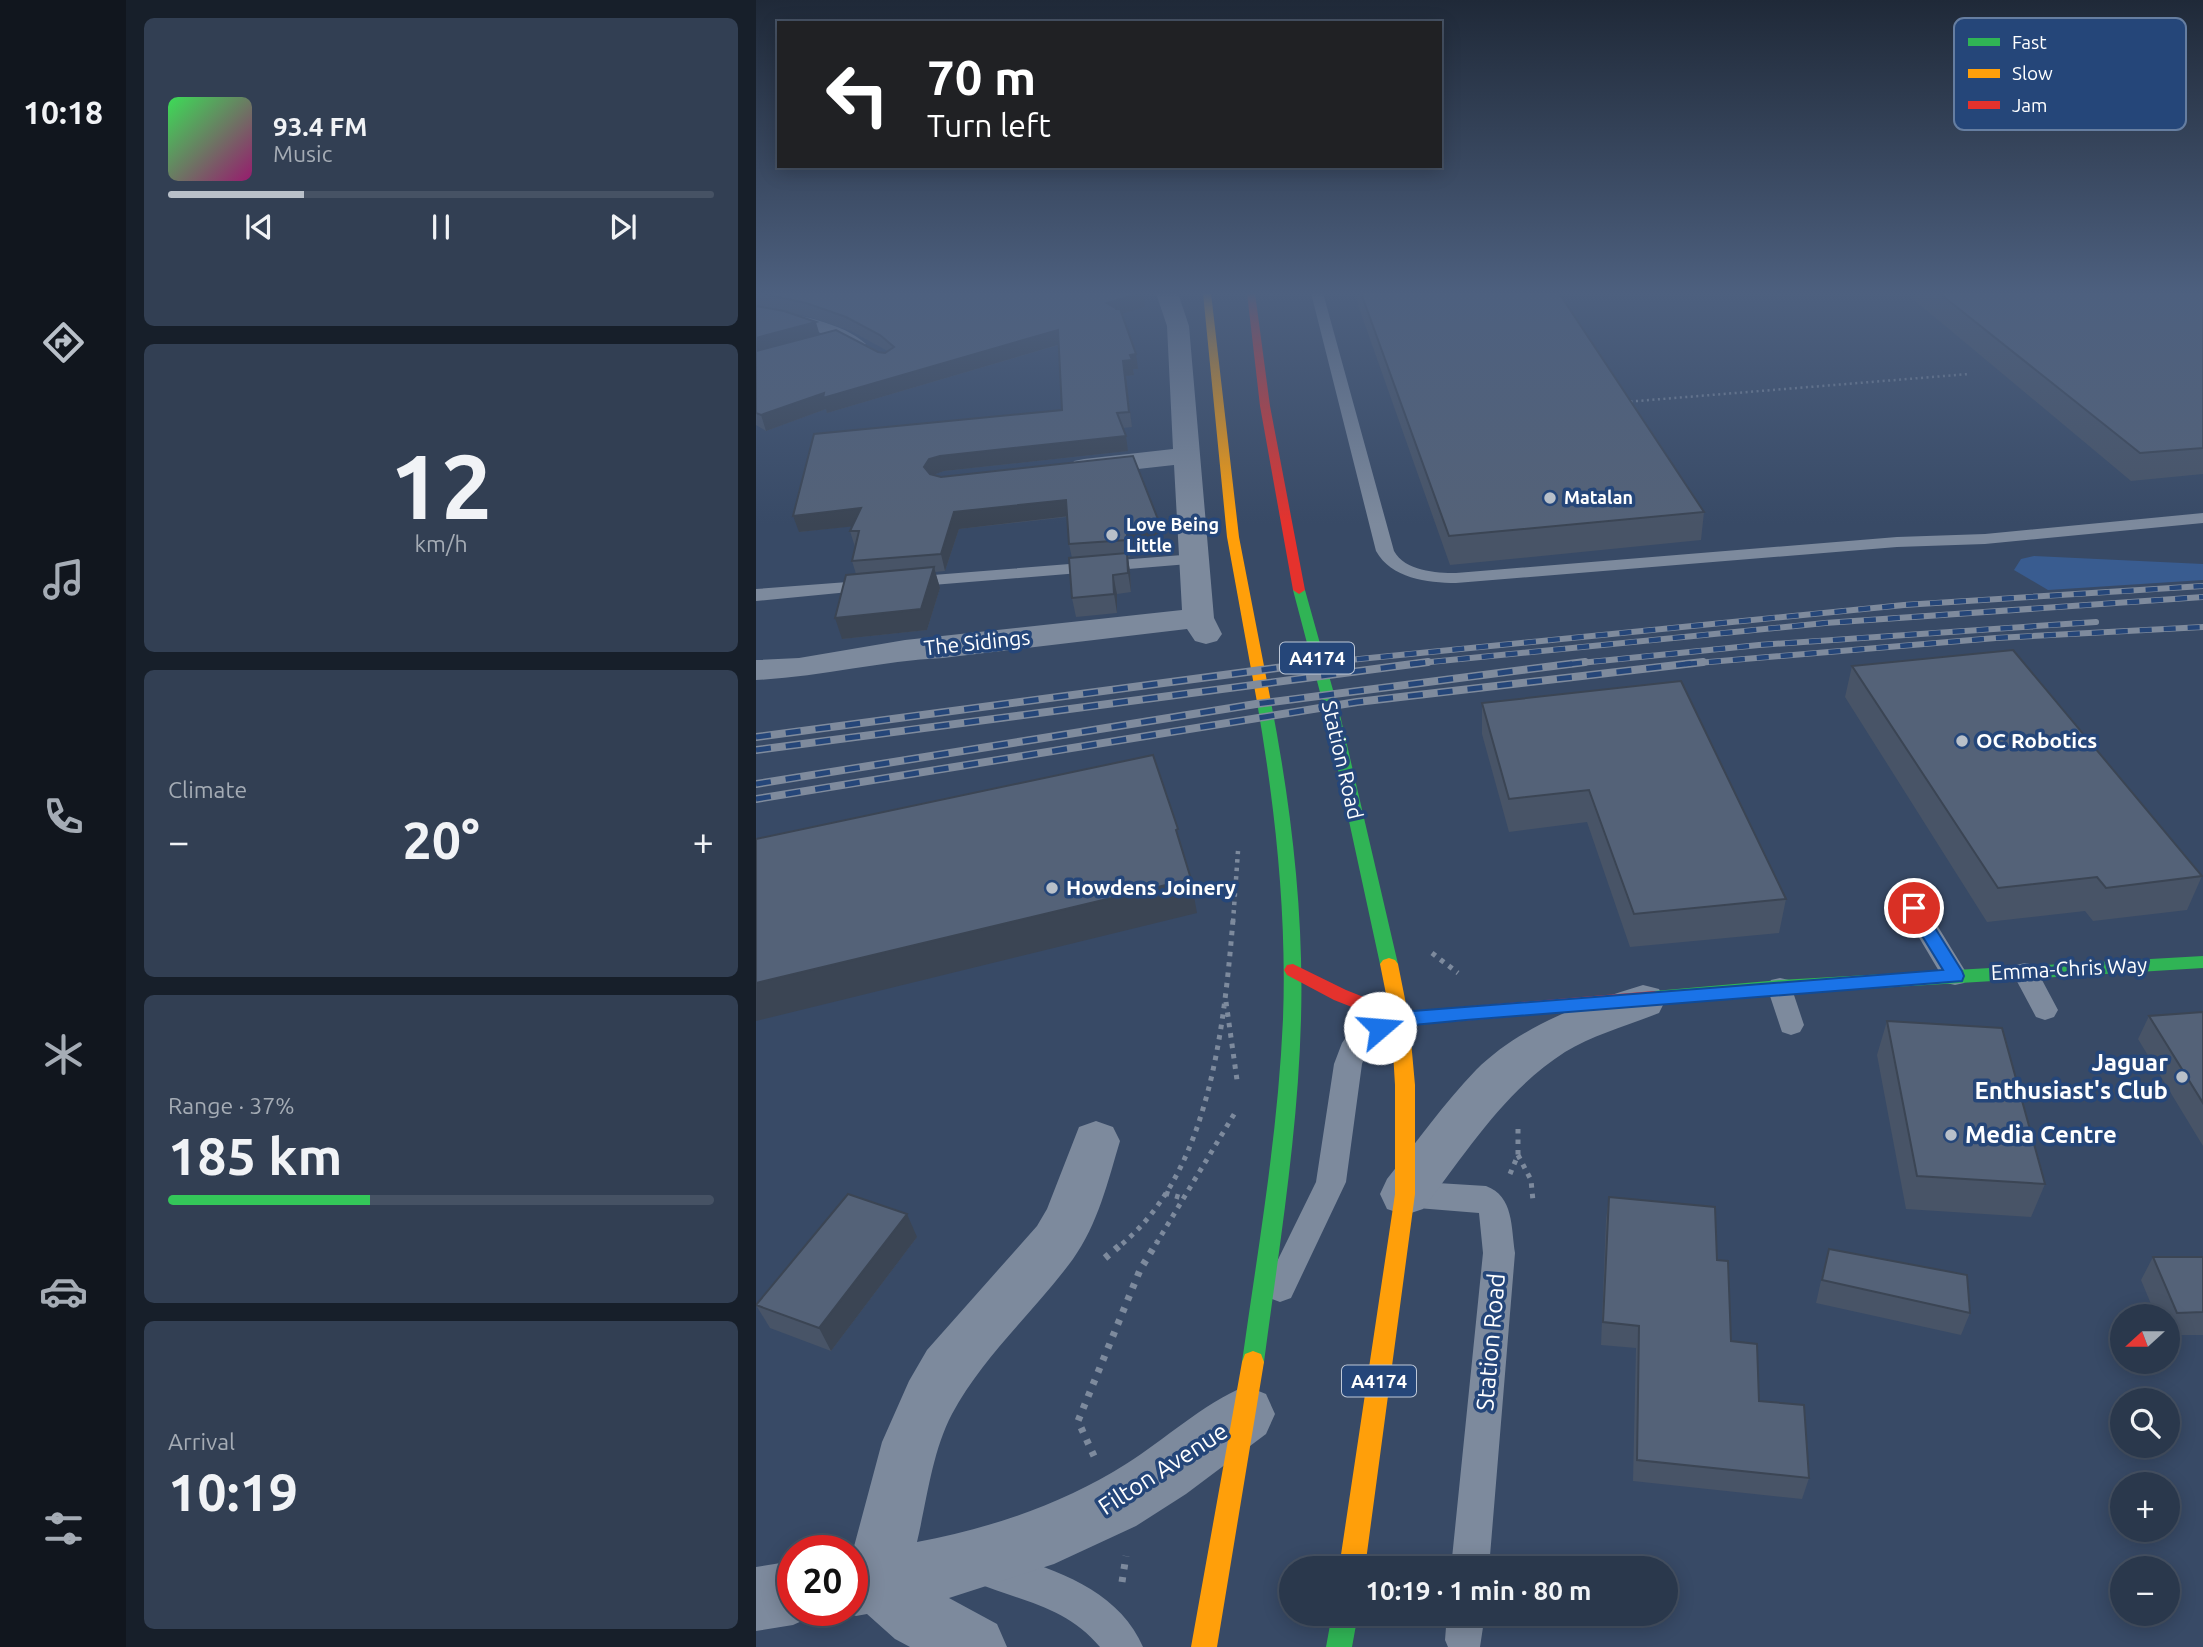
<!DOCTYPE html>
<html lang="en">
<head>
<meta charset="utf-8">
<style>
	:root { --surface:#2a384c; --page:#323f53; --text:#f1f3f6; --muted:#a5acb5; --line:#465264; --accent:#b9c0c9 }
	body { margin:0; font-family:Ubuntu,sans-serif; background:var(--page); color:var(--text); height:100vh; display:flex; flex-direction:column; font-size:26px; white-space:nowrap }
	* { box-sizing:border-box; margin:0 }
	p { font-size:23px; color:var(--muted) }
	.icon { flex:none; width:38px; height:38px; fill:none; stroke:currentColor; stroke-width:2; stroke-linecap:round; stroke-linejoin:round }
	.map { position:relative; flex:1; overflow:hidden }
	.sheet { display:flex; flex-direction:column; gap:18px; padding:18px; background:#171f2a; width:630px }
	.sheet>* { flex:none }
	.guide { position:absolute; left:21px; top:21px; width:665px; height:147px; border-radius:0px; box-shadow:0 4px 18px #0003,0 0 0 2px var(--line); background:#202124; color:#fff; overflow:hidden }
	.needle { width:46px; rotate:249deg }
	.buttons { position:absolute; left:1354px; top:1304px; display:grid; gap:14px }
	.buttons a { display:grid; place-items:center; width:70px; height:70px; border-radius:50%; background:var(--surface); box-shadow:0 4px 18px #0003,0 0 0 2px var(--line); font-size:35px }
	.speed { position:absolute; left:21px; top:1535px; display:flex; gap:14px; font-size:35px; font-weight:700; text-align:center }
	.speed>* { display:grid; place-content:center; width:91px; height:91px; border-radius:50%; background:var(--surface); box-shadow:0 4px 18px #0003,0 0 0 2px var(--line); line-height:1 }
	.speed .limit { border:10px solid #d22; background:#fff; color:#111 }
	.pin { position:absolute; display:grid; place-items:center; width:60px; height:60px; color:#fff; margin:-30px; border:4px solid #fff; border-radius:50%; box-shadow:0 2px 7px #0007 }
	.me { position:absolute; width:77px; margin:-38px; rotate:72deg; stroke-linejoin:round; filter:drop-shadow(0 0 5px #0008) }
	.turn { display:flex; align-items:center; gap:24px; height:147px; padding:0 35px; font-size:32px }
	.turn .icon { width:91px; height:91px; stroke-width:2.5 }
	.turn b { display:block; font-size:49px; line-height:60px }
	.big { font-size:52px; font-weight:700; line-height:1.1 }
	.sheet .tile { flex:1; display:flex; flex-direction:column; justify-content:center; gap:10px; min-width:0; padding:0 24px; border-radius:10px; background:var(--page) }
	.sheet .dial { align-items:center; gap:0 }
	.dial b { font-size:91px; line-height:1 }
	.song { display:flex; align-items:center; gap:21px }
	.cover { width:84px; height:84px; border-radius:10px; background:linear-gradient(135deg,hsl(130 70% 55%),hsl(320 70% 35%)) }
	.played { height:7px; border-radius:4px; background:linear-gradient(90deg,var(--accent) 25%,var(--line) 25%) }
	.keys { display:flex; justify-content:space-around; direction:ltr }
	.heat { display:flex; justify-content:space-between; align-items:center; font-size:38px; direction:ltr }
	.charge { height:10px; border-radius:5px; background:linear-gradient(90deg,#34c759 37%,var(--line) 0) }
	.trip { position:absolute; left:523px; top:1556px; width:399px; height:70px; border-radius:35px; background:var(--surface); box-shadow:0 4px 18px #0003,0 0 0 2px var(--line); font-weight:700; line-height:70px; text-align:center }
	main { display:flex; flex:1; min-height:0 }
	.tab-bar { display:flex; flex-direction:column; width:126px; justify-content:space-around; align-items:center; background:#11161e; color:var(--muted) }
	.tab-bar .icon { width:49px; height:49px }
	.tab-bar .on { color:var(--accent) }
	.tab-bar b { font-size:32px; color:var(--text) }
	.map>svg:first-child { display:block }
</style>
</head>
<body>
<main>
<nav class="tab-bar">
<b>10:18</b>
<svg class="icon on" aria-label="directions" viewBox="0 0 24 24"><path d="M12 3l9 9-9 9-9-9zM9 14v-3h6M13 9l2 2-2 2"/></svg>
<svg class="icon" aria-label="music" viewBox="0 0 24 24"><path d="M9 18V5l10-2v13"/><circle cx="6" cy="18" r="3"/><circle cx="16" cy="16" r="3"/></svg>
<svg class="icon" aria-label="phone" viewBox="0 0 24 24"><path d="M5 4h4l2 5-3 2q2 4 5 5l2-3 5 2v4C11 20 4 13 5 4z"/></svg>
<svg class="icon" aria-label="climate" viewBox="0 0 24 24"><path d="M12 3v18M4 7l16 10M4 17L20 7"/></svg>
<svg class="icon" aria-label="car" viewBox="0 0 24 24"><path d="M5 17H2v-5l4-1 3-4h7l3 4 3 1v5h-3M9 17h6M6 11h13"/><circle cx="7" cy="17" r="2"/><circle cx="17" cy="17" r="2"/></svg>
<svg class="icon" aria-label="filters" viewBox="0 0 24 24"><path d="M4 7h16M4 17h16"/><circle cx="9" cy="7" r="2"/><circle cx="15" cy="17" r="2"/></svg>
</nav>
<section class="sheet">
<div class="tile">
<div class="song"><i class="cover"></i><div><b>93.4 FM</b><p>Music</p></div></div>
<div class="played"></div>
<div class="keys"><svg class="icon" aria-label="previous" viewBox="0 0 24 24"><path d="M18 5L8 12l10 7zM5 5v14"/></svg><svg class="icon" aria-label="pause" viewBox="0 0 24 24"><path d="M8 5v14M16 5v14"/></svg><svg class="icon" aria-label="next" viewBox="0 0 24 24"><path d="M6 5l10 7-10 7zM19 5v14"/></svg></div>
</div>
<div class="tile dial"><b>12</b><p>km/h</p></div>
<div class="tile"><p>Climate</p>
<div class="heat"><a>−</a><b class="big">20°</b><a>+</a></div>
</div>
<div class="tile"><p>Range · 37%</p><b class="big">185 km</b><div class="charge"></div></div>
<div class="tile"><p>Arrival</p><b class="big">10:19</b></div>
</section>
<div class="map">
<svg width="1447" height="1647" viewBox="0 0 1447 1647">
	<rect width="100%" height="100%" fill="#384a66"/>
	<path fill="#395c90" d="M1278,556L1447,564V580L1292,590L1258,570L1265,559Z"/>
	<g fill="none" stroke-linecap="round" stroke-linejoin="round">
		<path stroke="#7d8a9d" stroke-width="2.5" stroke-dasharray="2 3.5" stroke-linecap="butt" d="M869,402L1213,374"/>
		<path stroke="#7d8a9d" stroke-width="4.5" stroke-dasharray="3.5 5" stroke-linecap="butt" d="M477,922L482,851"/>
		<path stroke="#7d8a9d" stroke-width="5" stroke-dasharray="4.5 6" stroke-linecap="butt" d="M676,953L702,973
			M470,1002L481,1080
			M762,1155L775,1180L777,1201
			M754,1174L762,1155V1128
			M409,1193L426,1198
			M366,1244C454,1171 468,1026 477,920
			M400,1244L480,1111"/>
		<path stroke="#7d8a9d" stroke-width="7" stroke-dasharray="5 8" stroke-linecap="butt" d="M349,1258L368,1242
			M338,1456L322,1421L384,1270L401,1242
			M366,1582L370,1556"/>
		<path fill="#7d8a9d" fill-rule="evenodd" d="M555,293H567L638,551C649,571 680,573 700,573L1141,537L1229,534L1447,513V523L1229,544L1141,547L700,583C671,583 635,578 620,551Z
			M0,308C31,312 87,322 110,344L103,348L98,347L48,326L0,316Z
			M439,554L448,559L445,563L152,587L143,582L152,577Z
			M118,580L127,585L124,589L0,601V589Z
			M1148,884L1157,886L1208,969L1212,976L1208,983L1199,985L1190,983L1136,892L1139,886Z
			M1269,963L1278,965L1302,1010L1298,1017L1289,1020L1280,1017L1256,972L1260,965Z
			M1024,978L1033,980L1048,1025L1044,1032L1035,1035L1026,1032L1011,987L1015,980Z
			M644,1009L653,1012L657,1019L653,1026L613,1044L606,1064L590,1182L535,1298L524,1302L513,1298L508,1288L560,1182L578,1064L586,1043L595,1030Z
			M649,1181L730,1186C758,1196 755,1228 759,1253L733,1568H695L727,1253L723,1213L649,1207L638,1203L634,1194L638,1185Z
			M231,1550C289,1565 362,1587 387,1647H344C310,1606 264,1601 218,1582L212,1569L218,1556Z
			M691,1614H729L724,1647H692L689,1640Z"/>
		<path fill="#7d8a9d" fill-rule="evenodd" d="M400,293H422L433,326L458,618L466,634L461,641L450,644L439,641L431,629L187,658C124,661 63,677 0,680V660L43,658L149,640L426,610L418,465L328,475L318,473L315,467L318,461L328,459L417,449L411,326Z
			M887,985L903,989L909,1001L903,1013C873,1025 837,1035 809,1052C748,1091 710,1153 667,1209L649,1215L631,1209L624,1194L631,1179C660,1143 688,1103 720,1070C764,1026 828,1003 887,985Z
			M340,1121L357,1127L364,1141C352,1181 342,1224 317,1259C279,1311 227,1356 196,1414C176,1452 171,1500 161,1542C235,1528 307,1504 370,1464C410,1439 446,1404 490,1386L510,1394L519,1414L510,1434L430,1494L380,1526L298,1564L193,1598L241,1624L251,1647H154L139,1639L111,1614L100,1616L86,1610H96V1554L126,1442L153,1381L171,1350L281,1226L291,1209L323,1127Z
			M37,1561V1610H62L59,1615L37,1625L0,1631V1567Z"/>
		<path fill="#30b455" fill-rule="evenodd" d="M543,586L549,590L584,715L642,964L639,968H627L624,964L570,715L537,590Z
			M508,698L515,702C535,806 548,912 545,1019C542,1134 523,1248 508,1362L505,1370L497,1373L489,1370L486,1362C502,1248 522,1134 527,1019C531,913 519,807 501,702Z
			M1447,956V968L1024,994L898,1005L892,1003L889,998L892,993L898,991L1024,980Z
			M576,1614H602L596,1647H570Z"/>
		<path fill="#ff9f0a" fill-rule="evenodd" d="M447,293H455L483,537L515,702L508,706L501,702L471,537Z
			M633,958L639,960L642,964L653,1019L659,1085V1194L609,1568H583L639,1194V1085L635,1019L624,964L627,960Z
			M497,1351L505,1354L508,1362L461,1647H435L486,1362L489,1354Z"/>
		<path fill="#e5322d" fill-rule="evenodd" d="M491,293H499L514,406L549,590L543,594L537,590L504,406Z
			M537,964L590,990L645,1012L898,991L904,993L907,998L904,1003L898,1005L644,1026L578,1000L531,975L528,970L531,965Z"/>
		<defs>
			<path id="rail-far1" d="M553,664L1148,605L1447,586
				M654,664L1069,623L1447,597
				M814,664L1003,645L1340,622
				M929,664L1240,638L1447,627"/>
			<path id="rail" d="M0,737L566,662
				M0,750L672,662
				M0,784L500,704L829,662
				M0,799L601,702L947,662"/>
		</defs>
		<use href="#rail-far1" stroke="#7f8b9d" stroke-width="6"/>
		<use href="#rail" stroke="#7f8b9d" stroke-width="8"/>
		<use href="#rail-far1" stroke="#254679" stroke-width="4.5" stroke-dasharray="12" stroke-linecap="butt"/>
		<use href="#rail" stroke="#254679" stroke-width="5" stroke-dasharray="15" stroke-linecap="butt"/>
	</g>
	<path fill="#485467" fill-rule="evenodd" d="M0,293H387L389,307L366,313L382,369H377L378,375L370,376L376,427L367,428L372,451L188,471L177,475L405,527L408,543L374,547V557H372L374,572L375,592L361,594V613L320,617L316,598V558L313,544L311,517L203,529L189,571L179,572L184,588L171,630L86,639L100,574L96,561L99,547L94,531L97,526L43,532L306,410L303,345L71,413L70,409L10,431L0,425ZM35,313L54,317L95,331L128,349L131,351L129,353L122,352L64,334Z
		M601,293H803L948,512L945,540L694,565L602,305Z
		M1155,293H1447V474L1375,481L1157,299L1158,295Z
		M1096,666L1446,876L1431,910L1337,921L1329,911L1231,922L1089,697Z
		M726,703L1030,899L1023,933L874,947L831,822L753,832L726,734Z
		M1447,1012V1146L1382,1039L1393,1016Z
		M1131,1021L1289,1184L1275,1217L1150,1209L1121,1055Z
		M853,1197L961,1260L975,1341L1003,1401L1053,1478L1046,1499L877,1481L880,1348L845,1345L850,1220Z
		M161,1237L75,1351L14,1328L0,1305Z
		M1073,1249L1214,1313L1205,1335L1060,1303L1067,1272Z
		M1397,1257H1447V1335H1412V1316H1400L1385,1280Z"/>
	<path fill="#3b4554" d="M387,293L389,307L362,315L351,303Z
		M60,322L64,336L0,354V338Z
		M302,330L305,344L71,413L70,409L10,431L5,415L68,393Z
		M380,354L382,369H377L378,375L370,376L376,427L367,361L374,355Z
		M370,436L372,451L188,471L177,475L173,483L168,467L173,459L184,456Z
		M310,500L314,516L203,529L189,571L185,554L198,512Z
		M105,508L110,525L43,532L37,516Z
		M405,527L408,543L374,547V557L371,540V531Z
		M371,553L374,572L375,592L372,573Z
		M178,567L184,588L171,630L86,639L79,618Z
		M357,575L361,594V613L358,594Z
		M435,879L441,913L0,1021V983Z
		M151,1214L161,1237L75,1351L63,1328Z"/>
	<path fill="#546278" stroke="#3b4554" stroke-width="2" d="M3,293H385L351,303L361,309H359H364L380,354L374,355L376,360L367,361L373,412L361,413L370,436L184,456L173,459L168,467L174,474L185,477L377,456L405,527L371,531V540L313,544L310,500L198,512L185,554L96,561L103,531H94L105,508L37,516L58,434L306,410L302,330L67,398L68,393L5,415L0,413V351L80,330L122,352L129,353L138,347L124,335L90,317L50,303Z
		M605,293H803L948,512L693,536Z
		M1183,293H1447V448L1384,453Z
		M0,306L28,311L60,322L0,338Z
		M371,553L372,573L357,575L358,594L316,598L313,558Z
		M178,567L165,609L79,618L90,575Z
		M1257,650L1446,876L1350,888L1341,877L1242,888L1096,666Z
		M925,681L1030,899L878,914L833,790L753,799L726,703Z
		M397,755L422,829L420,830L435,879L0,983V839Z
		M1447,1012V1103L1393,1016Z
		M1131,1021L1246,1028L1289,1184L1161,1176Z
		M92,1194L151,1214L63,1328L0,1305Z
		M853,1197L959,1207L961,1260L972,1261L975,1341L1001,1344L1003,1401L1048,1405L1053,1478L881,1460L883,1326L847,1322Z
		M1073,1249L1211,1275L1214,1313L1066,1280Z
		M1397,1257H1447V1312L1421,1313Z"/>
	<linearGradient id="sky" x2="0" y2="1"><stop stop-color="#1f2938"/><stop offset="0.56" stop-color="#4d607f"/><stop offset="1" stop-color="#4d607f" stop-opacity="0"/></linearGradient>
	<rect width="1447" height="524" fill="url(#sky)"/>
	<path fill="#1a73e8" stroke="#114b97" stroke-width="2" d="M1158,902L1164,904L1206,971L1208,976L1206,981L710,1020L647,1026L624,1036L618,1033L615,1028L618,1023L644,1012L1187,970L1149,908Z"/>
	<g fill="#b9c0c9" stroke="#254679" stroke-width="2.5">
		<circle cx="794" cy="498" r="7"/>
		<circle cx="356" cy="535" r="7"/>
		<circle cx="1206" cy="741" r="7"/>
		<circle cx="296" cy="888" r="7"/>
		<circle cx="1426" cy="1077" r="7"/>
		<circle cx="1195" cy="1135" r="7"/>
	</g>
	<g text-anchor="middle" stroke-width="7" stroke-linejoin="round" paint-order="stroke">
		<g font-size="18" font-weight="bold" fill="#fff" stroke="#254679" text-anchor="start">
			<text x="808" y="504">Matalan</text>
			<text x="370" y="531">Love Being<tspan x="370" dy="21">Little</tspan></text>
		</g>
		<g fill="#254679" stroke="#bec8d7" stroke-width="2">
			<rect x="524" y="642.5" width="74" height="31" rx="5"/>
			<rect x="586" y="1365.5" width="74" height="31" rx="5"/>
		</g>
		<g font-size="19" font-weight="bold" fill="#fff">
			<text x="561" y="665">A4174</text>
			<text x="623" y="1388">A4174</text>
		</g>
		<g font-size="21" fill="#fff" stroke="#254679">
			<text transform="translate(221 643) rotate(-6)" y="7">The Sidings</text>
			<text transform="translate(586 760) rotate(77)" y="7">Station Road</text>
			<text transform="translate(1313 969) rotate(-3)" y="7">Emma-Chris Way</text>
		</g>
		<g font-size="21" font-weight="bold" fill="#fff" stroke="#254679" text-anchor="start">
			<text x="1220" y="748">OC Robotics</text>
			<text x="310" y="895">Howdens Joinery</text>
		</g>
		<g font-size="24" font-weight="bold" fill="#fff" stroke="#254679" text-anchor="end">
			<text x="1412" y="1071">Jaguar<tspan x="1412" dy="28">Enthusiast's Club</tspan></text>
			<text x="1209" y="1143" text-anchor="start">Media Centre</text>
		</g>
		<g font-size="24" fill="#fff" stroke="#254679">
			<text transform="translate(735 1342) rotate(-85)" y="8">Station Road</text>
			<text transform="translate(407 1469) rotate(-33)" y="8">Filton Avenue</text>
		</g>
	</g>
	<rect x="1198" y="18" width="232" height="112" rx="10" fill="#254679" stroke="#667ea1" stroke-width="2"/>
	<rect x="1212" y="38" width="32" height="8" fill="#30b455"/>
	<rect x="1212" y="69" width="32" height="9" fill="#ff9f0a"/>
	<rect x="1212" y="101" width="32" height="8" fill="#e5322d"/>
	<g font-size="19" fill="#fff">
		<text x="1256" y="49">Fast</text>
		<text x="1256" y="80">Slow</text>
		<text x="1256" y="112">Jam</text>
	</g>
</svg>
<div class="buttons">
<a><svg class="needle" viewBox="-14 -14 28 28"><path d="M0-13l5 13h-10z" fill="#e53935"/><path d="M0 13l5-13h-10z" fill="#a5acb5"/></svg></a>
<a><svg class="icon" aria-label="search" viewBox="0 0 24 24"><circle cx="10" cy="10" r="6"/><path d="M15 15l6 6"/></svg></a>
<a>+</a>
<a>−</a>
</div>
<div class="speed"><div class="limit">20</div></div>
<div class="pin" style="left:1158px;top:908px;background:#d93025"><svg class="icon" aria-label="arrive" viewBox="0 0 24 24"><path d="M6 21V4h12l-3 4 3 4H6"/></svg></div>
<svg class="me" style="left:624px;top:1028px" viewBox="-20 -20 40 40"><circle r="19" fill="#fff"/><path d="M0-13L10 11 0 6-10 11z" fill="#1a73e8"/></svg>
<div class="trip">10:19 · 1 min · 80 m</div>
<div class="guide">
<div class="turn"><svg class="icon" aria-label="left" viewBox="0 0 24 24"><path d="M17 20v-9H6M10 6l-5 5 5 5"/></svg><div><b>70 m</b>Turn left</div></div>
</div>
</div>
</main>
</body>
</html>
